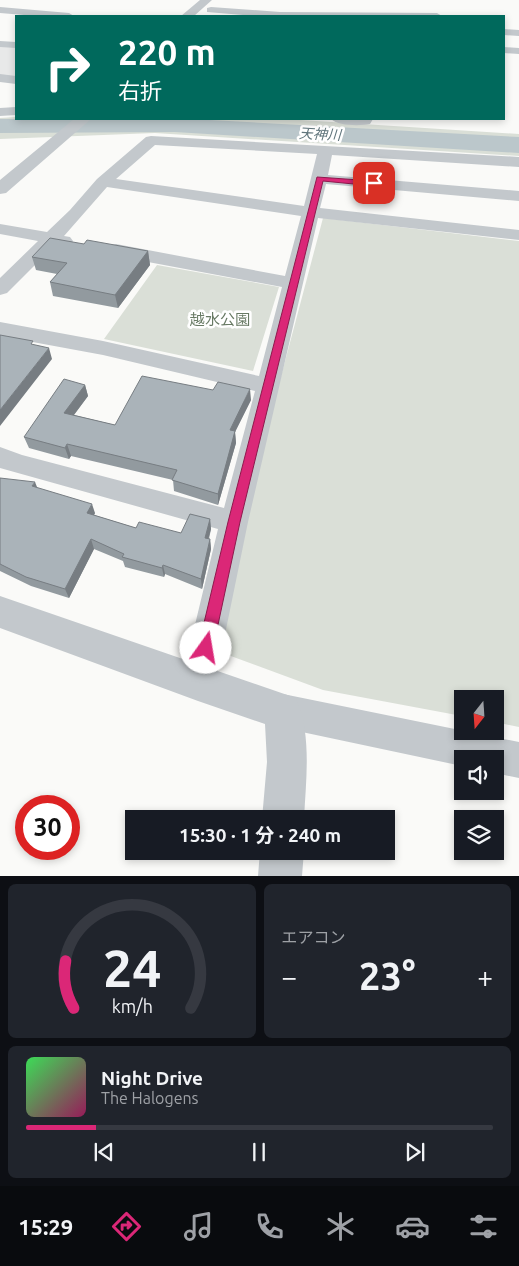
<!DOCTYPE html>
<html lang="ja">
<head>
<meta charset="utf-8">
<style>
	:root { --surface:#171b24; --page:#20242c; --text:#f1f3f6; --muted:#9ea1a6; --line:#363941; --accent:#db2777 }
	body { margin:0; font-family:Ubuntu,"Noto Sans JP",sans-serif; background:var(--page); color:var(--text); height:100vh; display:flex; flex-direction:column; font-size:19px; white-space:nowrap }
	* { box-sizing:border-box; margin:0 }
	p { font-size:16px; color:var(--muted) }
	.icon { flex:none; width:28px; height:28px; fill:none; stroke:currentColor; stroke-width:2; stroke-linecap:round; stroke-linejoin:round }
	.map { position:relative; height:876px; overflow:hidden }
	.details { display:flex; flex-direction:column; gap:8px; padding:8px; background:#0d0f14; flex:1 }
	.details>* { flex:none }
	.hud { position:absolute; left:15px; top:15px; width:490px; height:105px; border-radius:0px; box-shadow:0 2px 8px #0003; background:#00695c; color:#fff; overflow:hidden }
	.needle { width:32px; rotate:197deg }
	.fabs { position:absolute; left:454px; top:690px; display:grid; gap:10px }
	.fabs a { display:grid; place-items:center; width:50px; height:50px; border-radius:0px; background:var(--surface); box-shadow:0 2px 8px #0003; font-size:25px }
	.speed { position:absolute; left:15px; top:795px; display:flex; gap:10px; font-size:25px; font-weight:700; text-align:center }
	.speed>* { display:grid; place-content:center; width:65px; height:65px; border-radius:50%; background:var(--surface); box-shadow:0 2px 8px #0003; line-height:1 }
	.speed .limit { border:8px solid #d22; background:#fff; color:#111 }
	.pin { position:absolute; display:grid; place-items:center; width:42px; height:42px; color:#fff; margin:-21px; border-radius:10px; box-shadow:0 2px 8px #0006 }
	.me { position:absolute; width:55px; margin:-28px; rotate:13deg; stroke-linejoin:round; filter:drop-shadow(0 0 4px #0008) }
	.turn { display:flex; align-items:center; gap:18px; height:105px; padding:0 20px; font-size:22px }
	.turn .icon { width:65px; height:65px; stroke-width:2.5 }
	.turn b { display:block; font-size:35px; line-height:42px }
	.big { font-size:38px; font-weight:700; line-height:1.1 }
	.details .tile { flex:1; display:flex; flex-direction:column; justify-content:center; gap:8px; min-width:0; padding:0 18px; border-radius:8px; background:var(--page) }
	.details .dial { align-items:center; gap:0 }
	.dial svg { height:130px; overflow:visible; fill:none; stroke:var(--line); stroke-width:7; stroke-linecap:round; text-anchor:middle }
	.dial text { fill:var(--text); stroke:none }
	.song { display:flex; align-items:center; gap:15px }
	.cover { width:60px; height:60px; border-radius:8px; background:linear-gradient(135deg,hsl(130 70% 55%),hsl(330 70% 35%)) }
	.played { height:5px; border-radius:2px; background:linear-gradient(90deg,var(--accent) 15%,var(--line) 15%) }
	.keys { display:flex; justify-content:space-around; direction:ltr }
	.heat { display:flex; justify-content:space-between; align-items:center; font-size:28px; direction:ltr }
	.details .tiles { flex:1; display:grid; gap:8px; grid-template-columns:1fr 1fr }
	.tile:last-child { grid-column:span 2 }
	.trip { position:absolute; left:125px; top:810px; width:270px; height:50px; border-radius:0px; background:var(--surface); box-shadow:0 2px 8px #0003; font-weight:700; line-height:50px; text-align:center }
	.tabs { display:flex; height:80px; justify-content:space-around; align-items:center; background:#090b0e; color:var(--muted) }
	.tabs .icon { width:35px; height:35px }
	.tabs .on { color:var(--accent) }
	.tabs b { font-size:22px; color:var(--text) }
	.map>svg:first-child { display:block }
</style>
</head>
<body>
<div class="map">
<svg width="519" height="876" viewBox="0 0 519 876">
	<rect width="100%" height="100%" fill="#fafaf8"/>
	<path fill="#e8e9e9" d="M0,46L16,47V78L0,76Z"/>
	<path fill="#dadfd7" d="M16,117V119H285L519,134V156L155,133L0,139V118Z
		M323,218L519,241V727L495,722V699H462V716L323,690L209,648Z
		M157,265L279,287L253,371L104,339Z"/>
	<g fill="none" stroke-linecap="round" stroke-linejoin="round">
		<path fill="#bbc7cb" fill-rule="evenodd" d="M0,119H192L519,137V153L175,132L0,133Z"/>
		<path fill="#c3c8cc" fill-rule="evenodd" d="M0,7L69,13L74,16H36L0,13Z
			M211,7L280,12L437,13L442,16H255L207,12V8Z
			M504,29L519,30V36L504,35Z
			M0,41L16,42V48L0,47Z
			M504,47L519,48V54L504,53Z
			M0,74L16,76V84L0,82Z
			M16,107V115L0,116V108Z
			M331,119H373L370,124C360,126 338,126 331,119Z
			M151,136L519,157V167L332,155L328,175L519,191V201L326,184L320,208L519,230V240L318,218L248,522L215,683L210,695L198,700L186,695L181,683L218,529L0,468V447L22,455L224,508L255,391L103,355L0,336V322L103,341L259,376L282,287L116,256L109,254L107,250L109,246L116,244L285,276L301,216L107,187L64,236L70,237L73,241L70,245L64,246L55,245L7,293L0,295V278L38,241L0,234V224L47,232L70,210L97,179L146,137ZM155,145L317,154L304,206L116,179Z
			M283,694L519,742V778L495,773V759H462V766L283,728L271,723L266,711L271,699Z"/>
		<path fill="#c3c8cc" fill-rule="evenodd" d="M200,0H212L194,16H181Z
			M74,119H91L6,193L0,194V180Z
			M0,596L296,698C312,735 306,779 304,819H262L267,762L265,724L198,701L0,628Z
			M260,851H304L302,876H258Z"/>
	</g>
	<path fill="#929a9f" d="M84,244L148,251L150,265L118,308L53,296L50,282L57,274L36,270L32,257Z
		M85,385L88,396L74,415L115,425L251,400L235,432L236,443L218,505L174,491L173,480L71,456L69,459L29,448L24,437Z
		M0,478L38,488L95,513L94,515L136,528L181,533L210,519L211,529L209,539H210L211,549L202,589L165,574L164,577L125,567L123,561L94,549L69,598L31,586L0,571Z"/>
	<path fill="#777d82" d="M148,251L150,265L118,308L115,295Z
		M49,348L52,359L0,426V410Z
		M85,385L88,396L67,424L64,413Z
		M250,389L251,400L235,432L236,443L218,505V494L230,430Z
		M67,444L71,456L69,459L65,448Z
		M35,482L39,492L32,486Z
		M92,504L95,513L90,522L87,513Z
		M210,519L211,529L206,547L205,538Z
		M91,539L94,549L69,598L65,589Z
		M210,539L211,549L202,589L201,579Z
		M163,565L165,574L164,577L162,568Z"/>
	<path fill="#aab3b9" stroke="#777d82" d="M50,238L84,244L87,240L148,251L115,295L50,282L67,263L32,257Z
		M0,335L33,341L31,344L49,348L0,410Z
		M142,376L213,390L218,382L250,389L230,430L235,431L218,494L172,480L177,470L67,444L65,448L24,437L64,379L85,385L64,413L115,425Z
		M0,478L35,482L32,486L92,504L87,513L136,528L139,522L181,533L190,514L210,519L205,538L210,539L201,579L163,565L162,568L122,557L124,554L91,539L65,589L26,577L0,564Z"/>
	<path fill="#db2777" stroke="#8e194d" d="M317,177L374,181L378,183L374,186L323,181L240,522L213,648L211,653L206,655L201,653L198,648L228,522Z"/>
	<g text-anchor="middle" stroke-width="5" stroke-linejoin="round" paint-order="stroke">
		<g font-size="14" font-style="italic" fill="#60757c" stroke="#fff">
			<text transform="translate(320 134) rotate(3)" y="5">天神川</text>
		</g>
		<g font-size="15" fill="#687a64" stroke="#fff">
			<text x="220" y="325">越水公園</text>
		</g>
	</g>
</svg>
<div class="fabs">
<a><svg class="needle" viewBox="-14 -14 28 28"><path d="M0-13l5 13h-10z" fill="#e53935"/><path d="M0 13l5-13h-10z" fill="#9ea1a6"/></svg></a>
<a><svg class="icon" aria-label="sound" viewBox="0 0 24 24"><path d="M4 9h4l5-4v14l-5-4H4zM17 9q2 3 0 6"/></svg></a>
<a><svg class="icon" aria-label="layers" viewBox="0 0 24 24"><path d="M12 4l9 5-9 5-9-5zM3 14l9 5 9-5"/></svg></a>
</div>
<div class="speed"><div class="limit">30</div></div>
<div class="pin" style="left:374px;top:183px;background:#d93025"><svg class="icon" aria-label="arrive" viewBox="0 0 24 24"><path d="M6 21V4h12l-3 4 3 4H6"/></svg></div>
<svg class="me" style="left:206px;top:648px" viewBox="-20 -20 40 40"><circle r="19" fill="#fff"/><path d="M0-13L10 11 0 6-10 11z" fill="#db2777"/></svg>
<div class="trip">15:30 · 1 分 · 240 m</div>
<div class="hud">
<div class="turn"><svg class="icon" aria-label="right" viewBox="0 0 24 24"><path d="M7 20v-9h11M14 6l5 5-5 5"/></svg><div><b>220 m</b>右折</div></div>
</div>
</div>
<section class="details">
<div class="tiles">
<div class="tile dial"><svg viewBox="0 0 100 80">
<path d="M14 69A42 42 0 1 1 86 69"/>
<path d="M14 69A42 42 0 0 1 9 40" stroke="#db2777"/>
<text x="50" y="56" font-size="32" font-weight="700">24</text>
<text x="50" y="72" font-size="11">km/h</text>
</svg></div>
<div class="tile"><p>エアコン</p>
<div class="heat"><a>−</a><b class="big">23°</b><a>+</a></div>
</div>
<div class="tile">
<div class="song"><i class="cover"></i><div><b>Night Drive</b><p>The Halogens</p></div></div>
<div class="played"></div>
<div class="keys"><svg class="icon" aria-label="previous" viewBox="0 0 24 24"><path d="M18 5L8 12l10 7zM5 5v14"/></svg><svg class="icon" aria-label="pause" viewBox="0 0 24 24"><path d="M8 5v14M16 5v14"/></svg><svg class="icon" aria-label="next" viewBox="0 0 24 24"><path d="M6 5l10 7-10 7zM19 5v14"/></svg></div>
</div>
</div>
</section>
<nav class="tabs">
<b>15:29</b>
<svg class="icon on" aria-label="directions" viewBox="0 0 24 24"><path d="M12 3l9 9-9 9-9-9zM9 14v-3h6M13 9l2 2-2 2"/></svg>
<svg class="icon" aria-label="music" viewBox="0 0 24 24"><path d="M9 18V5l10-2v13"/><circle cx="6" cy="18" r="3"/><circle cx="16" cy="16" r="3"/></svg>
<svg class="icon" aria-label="phone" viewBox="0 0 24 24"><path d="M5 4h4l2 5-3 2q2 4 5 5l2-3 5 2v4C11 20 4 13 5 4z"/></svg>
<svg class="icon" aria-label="climate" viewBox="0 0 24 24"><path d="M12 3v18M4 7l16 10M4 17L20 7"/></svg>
<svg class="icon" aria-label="car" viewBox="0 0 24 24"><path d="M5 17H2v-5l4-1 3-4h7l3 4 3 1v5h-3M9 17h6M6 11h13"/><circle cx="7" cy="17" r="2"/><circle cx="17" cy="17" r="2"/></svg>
<svg class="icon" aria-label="filters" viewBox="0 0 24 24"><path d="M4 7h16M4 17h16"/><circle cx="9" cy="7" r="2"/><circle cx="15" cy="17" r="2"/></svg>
</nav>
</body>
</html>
